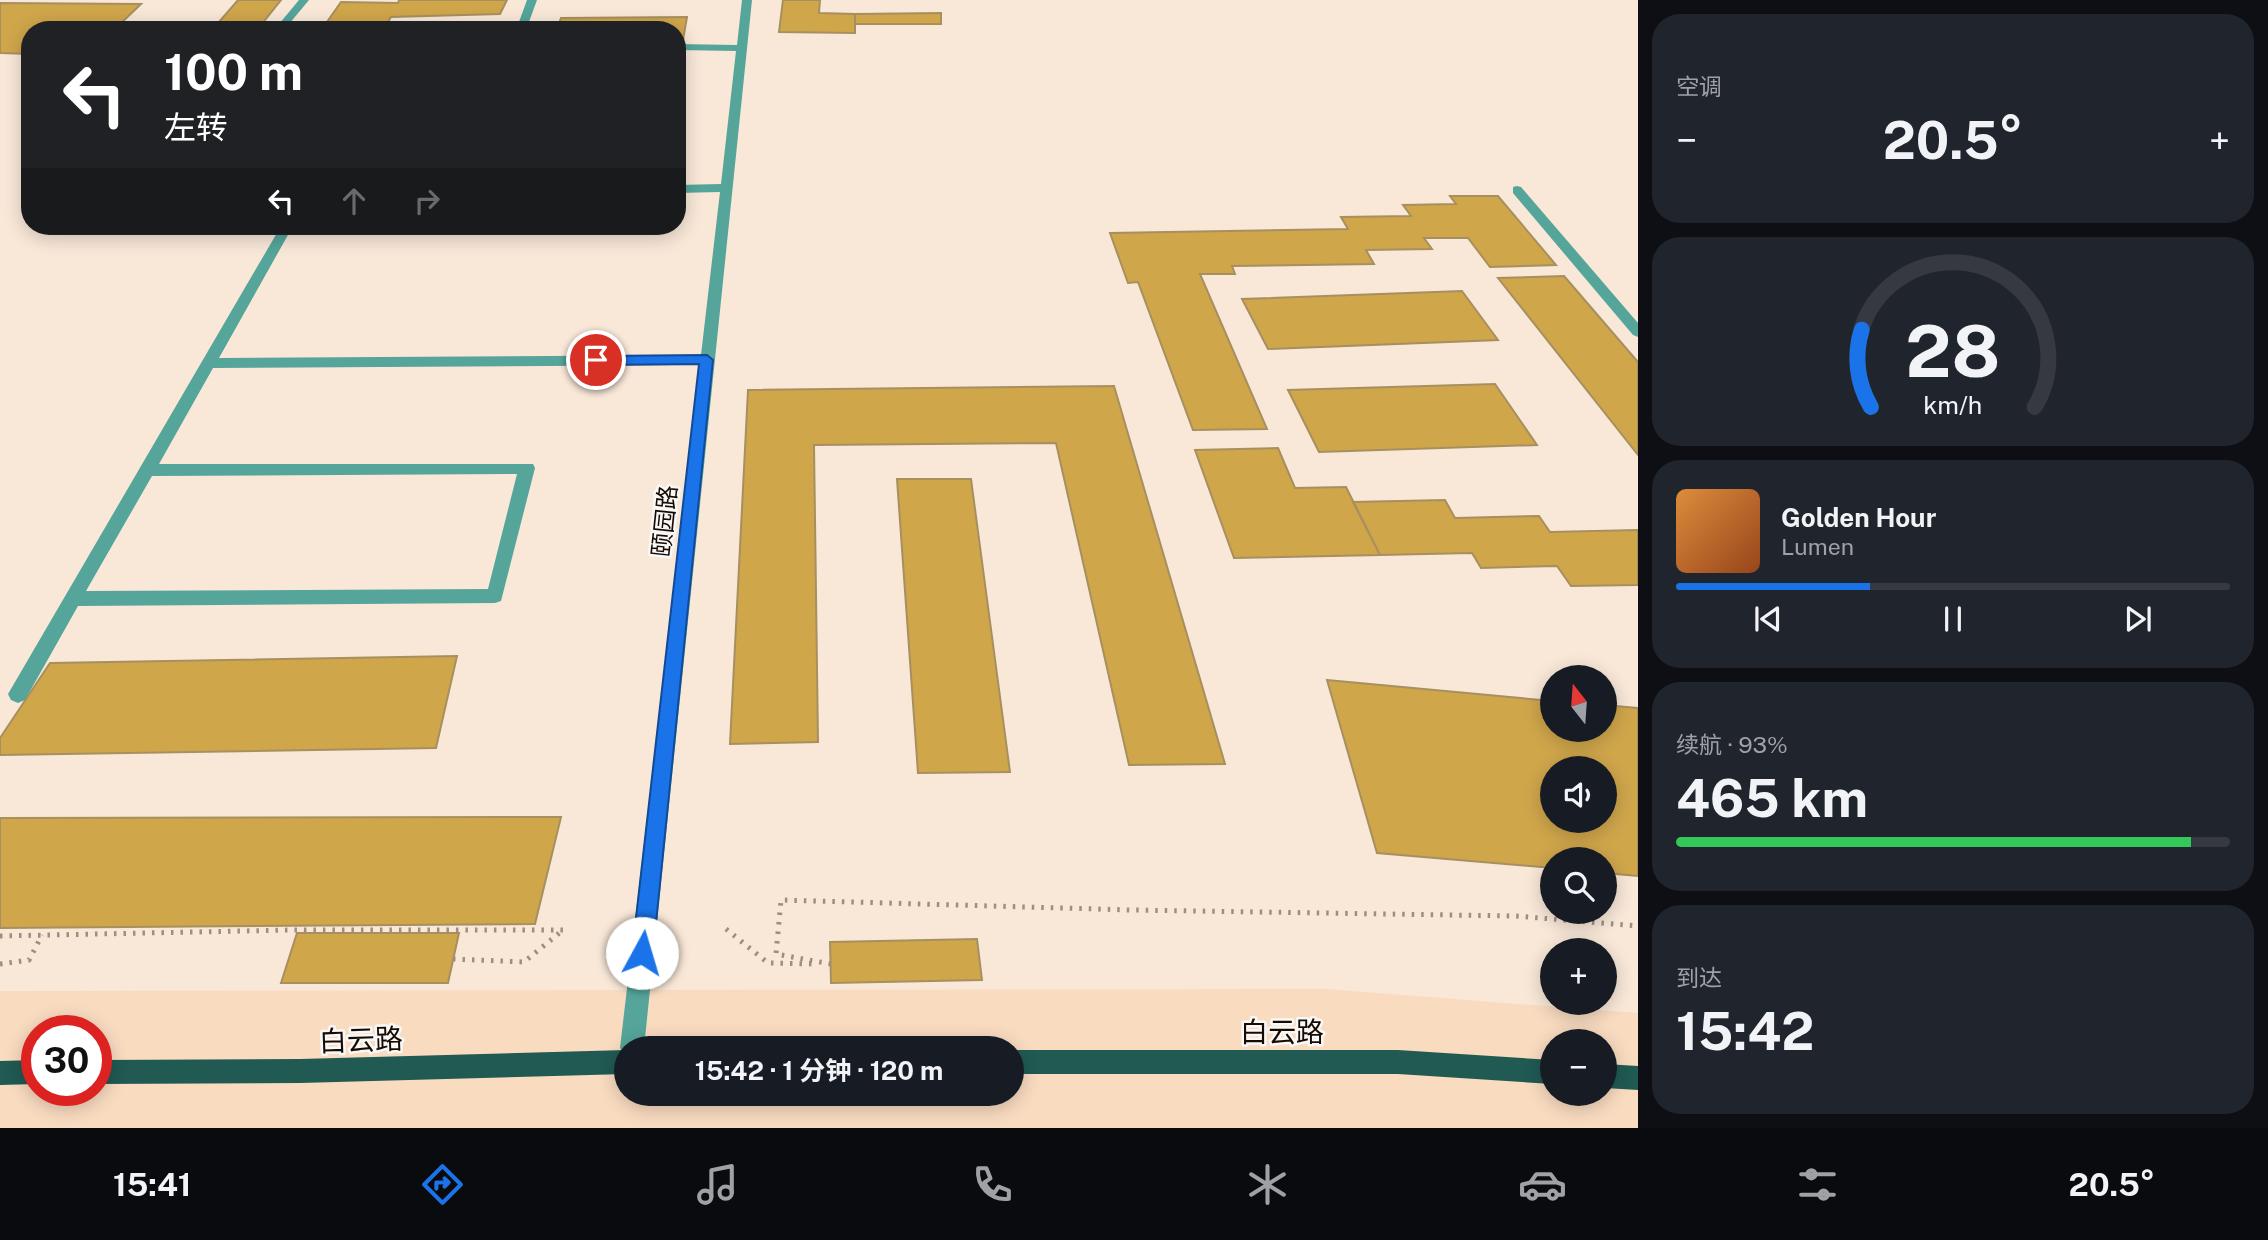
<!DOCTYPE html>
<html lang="zh">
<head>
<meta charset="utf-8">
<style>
	:root { --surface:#171b24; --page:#20242c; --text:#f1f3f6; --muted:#9ea1a6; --line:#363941; --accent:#1a73e8 }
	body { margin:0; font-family:"Public Sans","Noto Sans SC",sans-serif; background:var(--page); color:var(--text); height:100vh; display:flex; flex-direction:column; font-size:26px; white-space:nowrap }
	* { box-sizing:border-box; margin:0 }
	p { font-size:23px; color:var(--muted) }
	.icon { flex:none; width:38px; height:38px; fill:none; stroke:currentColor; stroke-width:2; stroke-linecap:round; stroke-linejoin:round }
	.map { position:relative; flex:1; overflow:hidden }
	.panel { display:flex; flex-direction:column; gap:14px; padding:14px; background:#0d0f14; width:630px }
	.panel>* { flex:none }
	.banner { position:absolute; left:21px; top:21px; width:665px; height:214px; border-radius:28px; box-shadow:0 4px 18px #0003; background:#202124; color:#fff; overflow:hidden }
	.needle { width:46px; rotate:343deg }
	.buttons { position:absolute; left:1540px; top:665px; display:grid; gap:14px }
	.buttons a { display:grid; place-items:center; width:77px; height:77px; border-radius:50%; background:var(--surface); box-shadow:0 4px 18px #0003; font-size:35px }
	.speed { position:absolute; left:21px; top:1015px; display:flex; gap:14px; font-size:35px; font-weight:700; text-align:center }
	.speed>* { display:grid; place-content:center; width:91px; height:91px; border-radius:50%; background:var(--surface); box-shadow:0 4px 18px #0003; line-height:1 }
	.speed .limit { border:10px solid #d22; background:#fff; color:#111 }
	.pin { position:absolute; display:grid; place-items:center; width:60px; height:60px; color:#fff; margin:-30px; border:4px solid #fff; border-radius:50%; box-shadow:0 2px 7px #0007 }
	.me { position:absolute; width:77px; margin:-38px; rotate:6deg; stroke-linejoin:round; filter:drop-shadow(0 0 5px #0008) }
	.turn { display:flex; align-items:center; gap:24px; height:147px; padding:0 28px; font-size:32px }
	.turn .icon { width:91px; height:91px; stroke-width:2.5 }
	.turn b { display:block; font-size:49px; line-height:60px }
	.lanes { display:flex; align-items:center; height:66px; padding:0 28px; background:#0003; justify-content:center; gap:35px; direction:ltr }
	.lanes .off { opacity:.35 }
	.big { font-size:52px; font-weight:700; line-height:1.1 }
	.panel .card { flex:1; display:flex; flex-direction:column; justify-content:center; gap:10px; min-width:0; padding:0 24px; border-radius:28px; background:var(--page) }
	.panel .dial { align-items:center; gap:0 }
	.dial svg { height:182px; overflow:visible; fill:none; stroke:var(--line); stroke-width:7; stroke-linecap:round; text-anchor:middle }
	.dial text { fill:var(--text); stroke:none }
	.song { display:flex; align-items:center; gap:21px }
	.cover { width:84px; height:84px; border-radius:10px; background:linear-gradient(135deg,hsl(30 70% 55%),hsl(20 70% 35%)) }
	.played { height:7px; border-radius:4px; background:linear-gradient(90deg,var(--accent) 35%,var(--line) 35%) }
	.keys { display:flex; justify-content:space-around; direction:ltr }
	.heat { display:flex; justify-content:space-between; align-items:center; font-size:38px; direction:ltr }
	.charge { height:10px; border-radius:5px; background:linear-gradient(90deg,#34c759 93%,var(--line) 0) }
	.trip { position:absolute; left:614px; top:1036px; width:410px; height:70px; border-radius:35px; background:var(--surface); box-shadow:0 4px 18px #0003; font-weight:700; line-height:70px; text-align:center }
	.tab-bar { display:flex; height:112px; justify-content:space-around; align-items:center; background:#090b0e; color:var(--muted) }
	.tab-bar .icon { width:49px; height:49px }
	.tab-bar .current { color:var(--accent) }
	.tab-bar b { font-size:32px; color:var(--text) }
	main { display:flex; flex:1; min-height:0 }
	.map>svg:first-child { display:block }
</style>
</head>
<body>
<main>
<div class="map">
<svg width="1638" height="1128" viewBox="0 0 1638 1128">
	<rect width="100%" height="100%" fill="#f9e8d8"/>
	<path fill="#f9dbc0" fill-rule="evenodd" d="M1326,989L1638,1013V1128H0V991ZM37,1031H96V1090H37ZM1552,1041H1605V1094H1552ZM626,1048H1012V1094H626Z"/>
	<path fill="#d0a64b" stroke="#a78f5f" stroke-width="2" fill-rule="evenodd" d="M238,0H281L257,30H212Z
		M399,0H507L500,14L391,17L388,22H327L341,2L398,3Z
		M783,0H820L819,13L855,14V33L779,32Z
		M0,3L141,4L114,30H30V54L0,53Z
		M941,13V24H855V14Z
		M687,17L683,40H677V30H557L561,18Z
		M1450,196H1498L1556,265L1490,267L1468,238H1424L1432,249L1366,250L1374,264L1232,266L1235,274H1200L1267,429L1193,430L1138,282L1128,283L1110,233L1348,229L1341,217L1411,216L1403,205L1456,204Z
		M1564,276L1638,362V455L1498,278Z
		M1462,291L1498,340L1268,349L1242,299Z
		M1495,384L1537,445L1319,452L1288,390Z
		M1114,386L1225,764L1129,765L1056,443L814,445L818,742L730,744L748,390Z
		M1278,448L1295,488L1346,487L1380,555L1234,558L1195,450Z
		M897,479H971L1010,772L918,773Z
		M1445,500L1455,518L1539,516L1550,532L1638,530V585L1571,586L1557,566L1481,568L1472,553L1380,555L1353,502Z
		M457,656L436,748L0,755V738L50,663Z
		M1327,680L1552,701V730H1605V705L1638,708V876L1605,873V859H1552V868L1377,853ZM1552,768H1605V821H1552Z
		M561,817L535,924L0,928V818Z
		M297,933H459L448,983H281Z
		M977,939L982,980L831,983L830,942Z"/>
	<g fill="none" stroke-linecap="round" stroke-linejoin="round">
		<path stroke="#9d8e80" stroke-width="5" stroke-dasharray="2.5 7" stroke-linecap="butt" d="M726,929L768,963L816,964
			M0,936L291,930H563
			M453,959L524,962L563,930
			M0,964L29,960L42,935
			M831,964L776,954L781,900L1131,910L1515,916L1638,926"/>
		<path fill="#55a59a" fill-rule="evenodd" d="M299,0H309L284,30H274Z
			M527,0H537L526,30H516Z
			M742,0H752L644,1048H626V1058L620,1048L700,365L213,368L159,464H533L535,468L501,601L495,603L78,606L25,700L18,703L11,700L8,694L281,226H293L219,358L701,355L720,192L677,193V185L721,184L736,51L677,50V44L737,45ZM517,474L488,589L86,591L152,476Z
			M1517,186L1521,187L1638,323V337L1633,335L1513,193V187Z"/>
		<path fill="#205a53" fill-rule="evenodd" d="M626,1050V1074L300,1083L96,1084V1060L300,1059Z
			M1012,1050H1398L1552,1060V1084L1398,1074H1012Z
			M37,1060V1084L0,1085V1061Z
			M1605,1064L1638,1066V1090L1605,1088Z"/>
	</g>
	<path fill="#1a73e8" stroke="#114b97" stroke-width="2" d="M707,355L713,360L653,953L650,960L642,964L635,960L632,953L699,364L596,365L589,360L596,356Z"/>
	<g text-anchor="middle" stroke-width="5" stroke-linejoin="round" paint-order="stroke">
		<g font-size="24" fill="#180a00" stroke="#f8f8f8">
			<text transform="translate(665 521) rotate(-84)" y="8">颐园路</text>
		</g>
		<g font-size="28" fill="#180a00" stroke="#f8f8f8">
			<text x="1282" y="1042">白云路</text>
			<text transform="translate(361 1040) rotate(-2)" y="10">白云路</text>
		</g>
	</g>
</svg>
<div class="buttons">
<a><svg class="needle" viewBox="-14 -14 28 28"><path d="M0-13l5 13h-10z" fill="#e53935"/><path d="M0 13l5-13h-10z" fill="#9ea1a6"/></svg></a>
<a><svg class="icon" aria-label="sound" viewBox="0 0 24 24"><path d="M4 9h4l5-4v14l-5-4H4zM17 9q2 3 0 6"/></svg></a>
<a><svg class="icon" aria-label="search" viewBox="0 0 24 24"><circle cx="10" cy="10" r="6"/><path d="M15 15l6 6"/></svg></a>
<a>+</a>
<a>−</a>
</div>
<div class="speed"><div class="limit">30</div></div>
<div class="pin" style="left:596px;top:360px;background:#d93025"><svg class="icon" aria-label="arrive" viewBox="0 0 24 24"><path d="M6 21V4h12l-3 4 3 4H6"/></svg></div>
<svg class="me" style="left:642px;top:953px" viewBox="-20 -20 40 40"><circle r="19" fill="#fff"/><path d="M0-13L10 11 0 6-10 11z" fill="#1a73e8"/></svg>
<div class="trip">15:42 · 1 分钟 · 120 m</div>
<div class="banner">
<div class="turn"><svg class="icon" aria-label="left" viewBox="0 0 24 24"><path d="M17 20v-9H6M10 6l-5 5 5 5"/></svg><div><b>100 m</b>左转</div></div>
<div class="lanes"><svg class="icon" aria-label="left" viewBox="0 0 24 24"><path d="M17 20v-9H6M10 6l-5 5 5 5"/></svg><svg class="icon off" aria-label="ahead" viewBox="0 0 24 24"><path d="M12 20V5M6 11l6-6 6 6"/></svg><svg class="icon off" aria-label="right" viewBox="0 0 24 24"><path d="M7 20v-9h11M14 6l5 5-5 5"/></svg></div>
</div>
</div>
<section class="panel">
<div class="card"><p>空调</p>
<div class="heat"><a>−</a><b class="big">20.5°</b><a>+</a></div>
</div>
<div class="card dial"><svg viewBox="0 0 100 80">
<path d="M14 69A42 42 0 1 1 86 69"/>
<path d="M14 69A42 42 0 0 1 10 35" stroke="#1a73e8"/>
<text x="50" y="56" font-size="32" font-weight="700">28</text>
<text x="50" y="72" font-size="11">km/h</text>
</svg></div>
<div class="card">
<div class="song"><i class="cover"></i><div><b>Golden Hour</b><p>Lumen</p></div></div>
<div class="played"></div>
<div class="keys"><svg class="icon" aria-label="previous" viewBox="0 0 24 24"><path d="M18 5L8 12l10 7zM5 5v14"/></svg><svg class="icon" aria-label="pause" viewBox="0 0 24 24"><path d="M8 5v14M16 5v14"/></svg><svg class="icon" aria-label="next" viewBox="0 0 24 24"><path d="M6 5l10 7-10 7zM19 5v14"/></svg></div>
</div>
<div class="card"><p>续航 · 93%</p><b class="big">465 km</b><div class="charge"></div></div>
<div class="card"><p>到达</p><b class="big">15:42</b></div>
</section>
</main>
<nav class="tab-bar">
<b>15:41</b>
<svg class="icon current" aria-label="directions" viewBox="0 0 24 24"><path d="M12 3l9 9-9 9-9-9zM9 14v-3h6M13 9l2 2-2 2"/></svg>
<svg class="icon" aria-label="music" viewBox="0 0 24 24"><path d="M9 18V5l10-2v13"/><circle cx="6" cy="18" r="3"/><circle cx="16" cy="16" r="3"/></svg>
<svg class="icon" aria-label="phone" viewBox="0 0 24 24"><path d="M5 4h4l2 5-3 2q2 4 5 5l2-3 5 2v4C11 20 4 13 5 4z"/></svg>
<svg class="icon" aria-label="climate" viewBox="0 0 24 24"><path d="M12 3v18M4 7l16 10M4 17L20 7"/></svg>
<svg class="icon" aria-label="car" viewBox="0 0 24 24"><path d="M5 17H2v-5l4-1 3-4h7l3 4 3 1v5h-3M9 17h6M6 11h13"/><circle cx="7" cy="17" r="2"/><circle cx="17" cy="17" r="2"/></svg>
<svg class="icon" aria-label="filters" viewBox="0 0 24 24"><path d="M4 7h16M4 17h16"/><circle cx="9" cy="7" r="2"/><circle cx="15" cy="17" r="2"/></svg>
<b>20.5°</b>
</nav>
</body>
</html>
